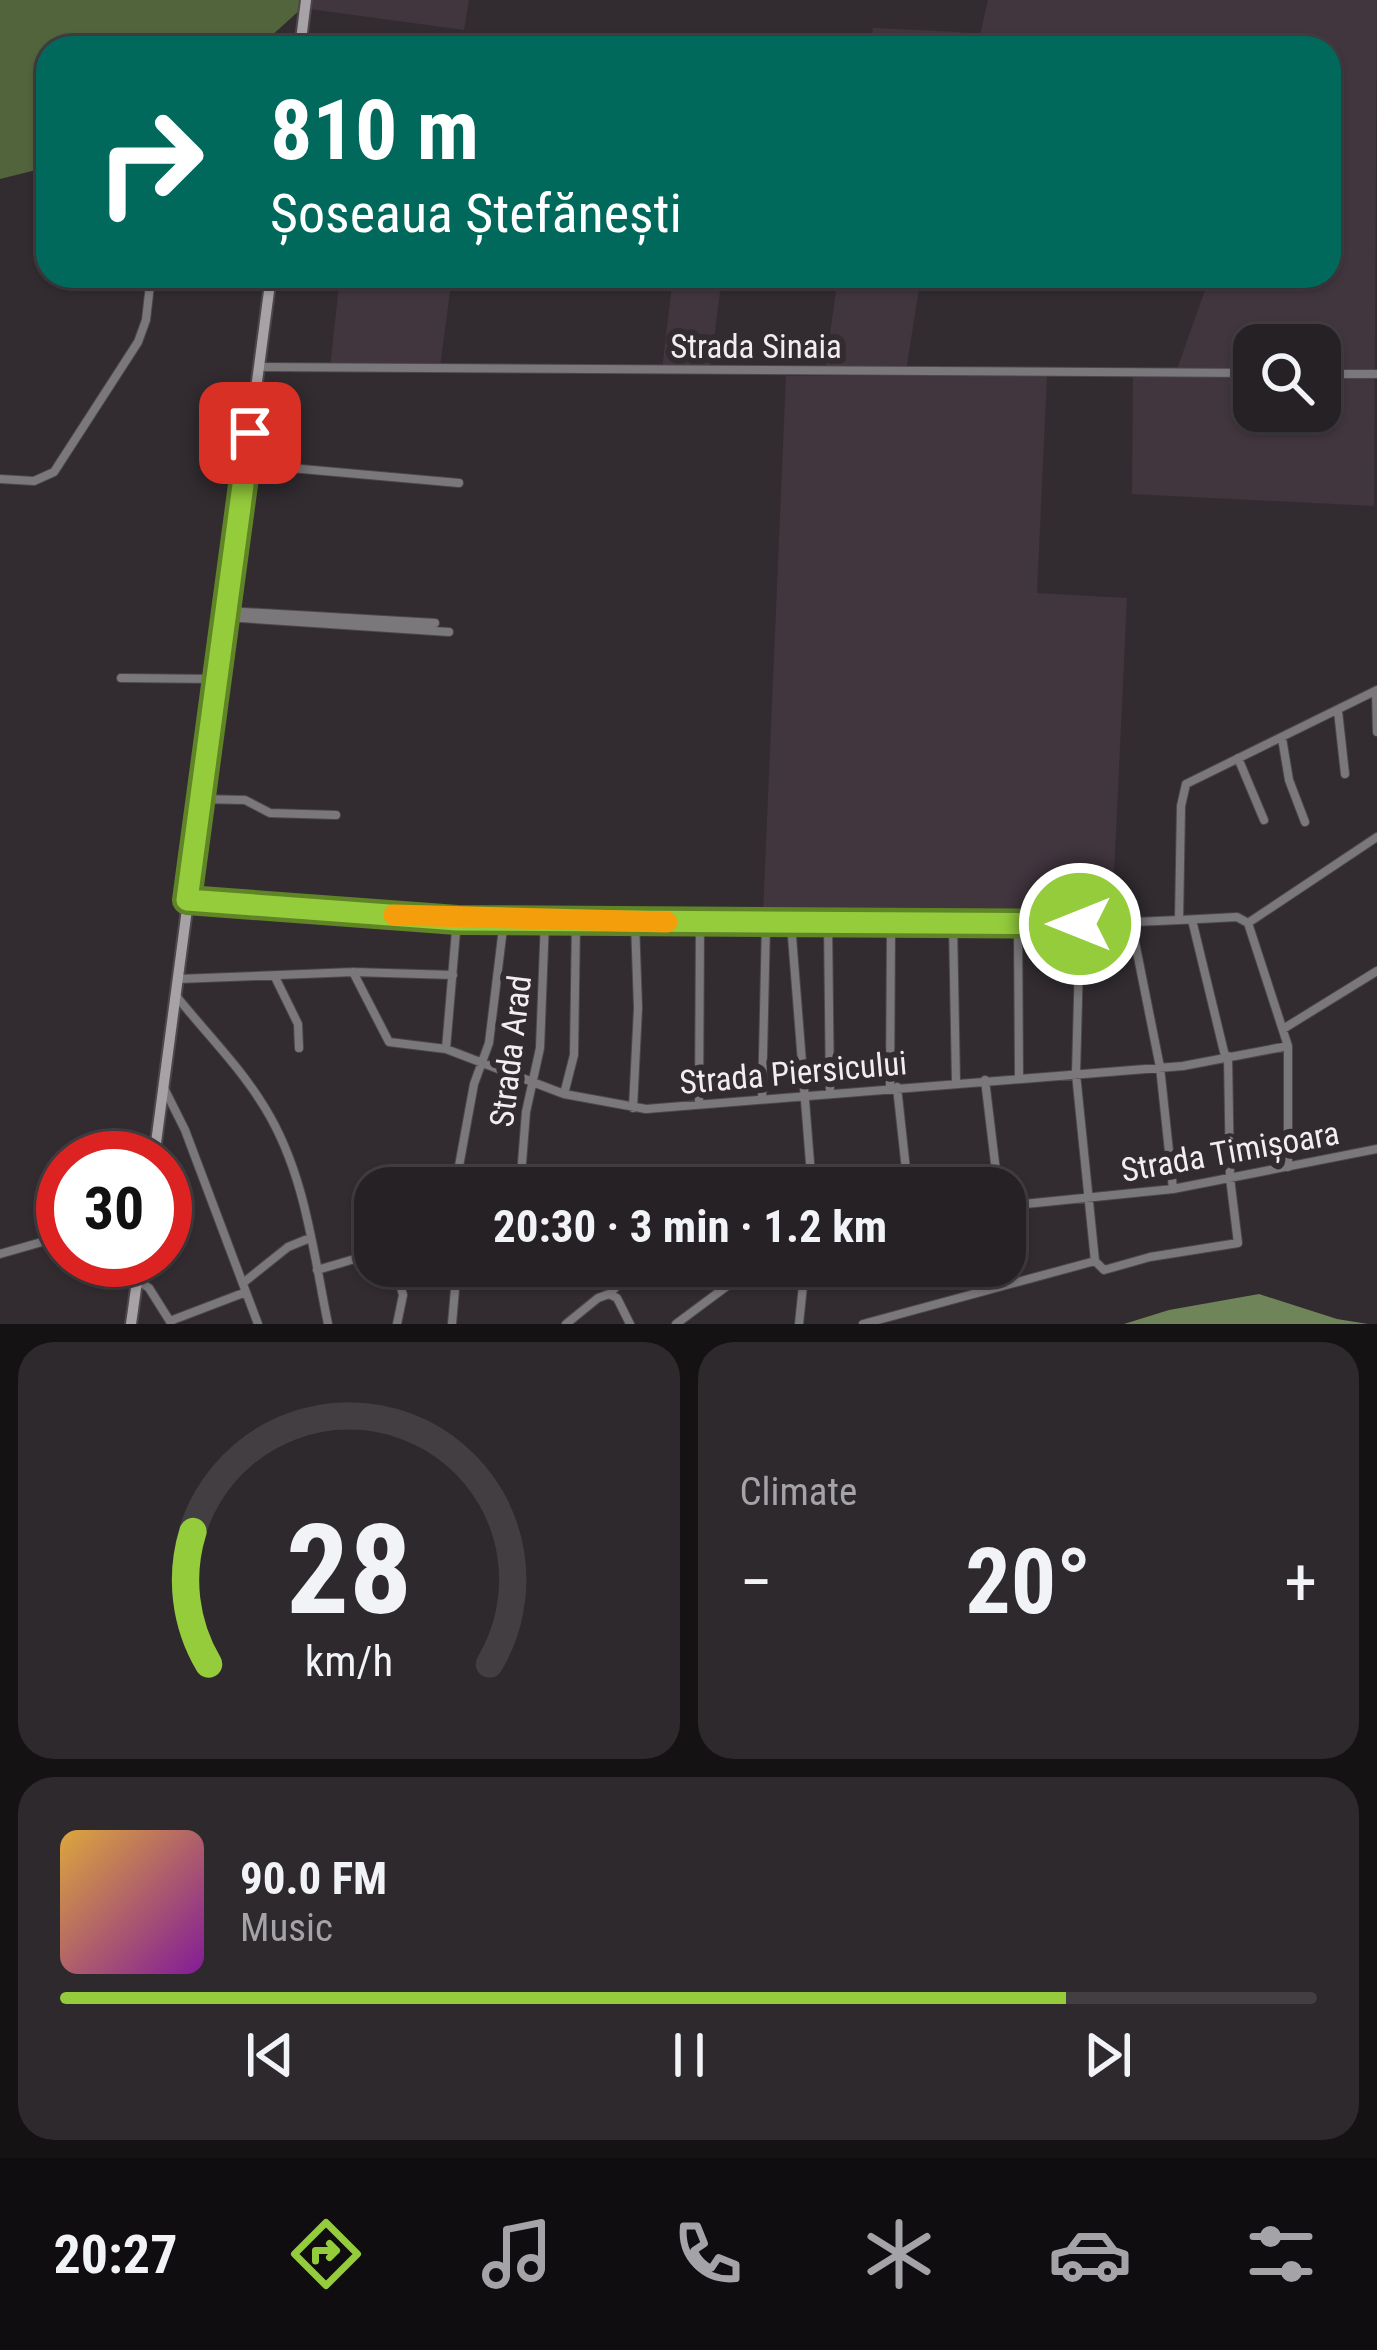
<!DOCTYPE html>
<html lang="en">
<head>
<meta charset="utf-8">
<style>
	:root { --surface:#262125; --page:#2e292d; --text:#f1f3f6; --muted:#a4a3a7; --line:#423e42; --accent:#94cc3c }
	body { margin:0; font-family:"Roboto Condensed",sans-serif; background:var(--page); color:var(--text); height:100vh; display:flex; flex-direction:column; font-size:45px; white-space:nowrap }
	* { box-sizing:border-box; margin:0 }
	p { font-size:39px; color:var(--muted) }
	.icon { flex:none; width:66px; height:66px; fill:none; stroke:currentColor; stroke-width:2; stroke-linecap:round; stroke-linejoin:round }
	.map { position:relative; height:1324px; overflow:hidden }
	.sheet { display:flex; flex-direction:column; gap:18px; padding:18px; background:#151214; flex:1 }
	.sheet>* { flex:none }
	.hud { position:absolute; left:36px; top:36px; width:1305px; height:252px; border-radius:36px; box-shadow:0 3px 9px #0004,0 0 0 3px var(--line); background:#00695c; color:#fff; overflow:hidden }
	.fabs { position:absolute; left:1233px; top:324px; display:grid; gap:24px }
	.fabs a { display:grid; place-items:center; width:108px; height:108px; border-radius:24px; background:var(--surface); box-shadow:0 3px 9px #0004,0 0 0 3px var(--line); font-size:60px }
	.speed { position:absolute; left:36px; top:1131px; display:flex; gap:24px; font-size:60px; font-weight:700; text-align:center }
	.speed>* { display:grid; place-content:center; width:156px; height:156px; border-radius:50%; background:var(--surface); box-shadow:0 3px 9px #0004,0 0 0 3px var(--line); line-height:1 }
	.speed .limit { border:18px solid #d22; background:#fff; color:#111 }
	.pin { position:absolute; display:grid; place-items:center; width:102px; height:102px; color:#fff; margin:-51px; border-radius:24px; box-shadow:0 6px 18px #0006 }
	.me { position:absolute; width:132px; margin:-66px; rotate:270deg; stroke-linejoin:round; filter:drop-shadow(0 0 9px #0008) }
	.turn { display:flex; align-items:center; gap:42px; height:252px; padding:0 36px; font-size:54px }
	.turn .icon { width:156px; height:156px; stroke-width:2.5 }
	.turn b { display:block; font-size:84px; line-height:102px }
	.big { font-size:90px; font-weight:700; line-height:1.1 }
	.sheet .widget { flex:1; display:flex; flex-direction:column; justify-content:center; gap:18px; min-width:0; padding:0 42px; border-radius:36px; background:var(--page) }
	.sheet .dial { align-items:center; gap:0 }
	.dial svg { height:312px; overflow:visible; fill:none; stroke:var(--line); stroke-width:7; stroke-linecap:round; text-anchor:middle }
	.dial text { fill:var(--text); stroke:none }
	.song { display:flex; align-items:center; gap:36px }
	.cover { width:144px; height:144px; border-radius:18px; background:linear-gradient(135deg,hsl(40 70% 55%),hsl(290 70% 35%)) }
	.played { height:12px; border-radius:6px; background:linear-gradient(90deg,var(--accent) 80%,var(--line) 80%) }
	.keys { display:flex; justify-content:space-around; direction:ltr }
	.heat { display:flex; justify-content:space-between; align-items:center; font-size:66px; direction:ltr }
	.sheet .tiles { flex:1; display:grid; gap:18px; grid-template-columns:1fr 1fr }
	.widget:last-child { grid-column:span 2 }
	.trip { position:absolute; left:354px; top:1167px; width:672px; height:120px; border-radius:36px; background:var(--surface); box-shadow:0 3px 9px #0004,0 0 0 3px var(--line); font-weight:700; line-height:120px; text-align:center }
	.tab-bar { display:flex; height:192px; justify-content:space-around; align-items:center; background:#0f0d0f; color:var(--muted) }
	.tab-bar .icon { width:84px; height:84px }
	.tab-bar .active { color:var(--accent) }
	.tab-bar b { font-size:54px; color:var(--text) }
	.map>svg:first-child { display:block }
</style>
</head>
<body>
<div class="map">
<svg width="1377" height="1324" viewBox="0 0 1377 1324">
	<rect width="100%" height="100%" fill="#322c31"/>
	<path fill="#41353e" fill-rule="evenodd" d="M303,0H469L464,30L302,8Z
		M988,0H1377L1374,506L1132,494L1133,373L1176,372L1210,276H1329V48H1292L1293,40L1196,48H977ZM1254,345H1320V411H1254Z
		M873,28L961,32L958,48H870Z
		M340,276H452L440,367L330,368Z
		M673,276H722L710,371L662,370Z
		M838,276H921L906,371H825Z
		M786,376H1047L1037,593L1127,598L1112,917L763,913Z"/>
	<path fill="#51643b" d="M0,0H303L302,8L258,48H48V167L0,179Z"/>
	<path fill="#708459" d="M1259,1294L1337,1319L1368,1324H1124L1169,1310Z"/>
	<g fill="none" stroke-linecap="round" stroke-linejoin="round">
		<defs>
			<path id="minor" d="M259,367L1254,373
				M1320,374H1377
				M246,464L459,483
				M0,479L34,481L54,472L138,342L146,320L151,276
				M227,611L435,623
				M226,617L449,632
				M121,678L217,679
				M1376,691L1377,732
				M1338,711L1345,774
				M1282,738L1289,780L1305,822
				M1238,758L1264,820
				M200,799L245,800L270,813L336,815
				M187,900C534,925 889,937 1237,917L1248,923
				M1179,920L1181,806L1186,784L1377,690
				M1192,920L1225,1056
				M1131,922L1160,1067L1173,1189
				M1248,923L1288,1046V1167
				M1248,923L1377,837
				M791,924L812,1188
				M828,924L830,1093
				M1018,924L1019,1078
				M953,925L956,1082
				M353,972L389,1042L446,1049L564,1094L646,1109L1183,1066L1288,1046
				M275,977L298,1024L299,1048
				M178,979L353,972L453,975
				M177,997C206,1033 241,1068 265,1108C305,1173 313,1251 328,1324
				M1283,1029L1377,971
				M446,1049L457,919
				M985,1080L998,1188
				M897,1087L908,1188
				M164,1088L185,1130L258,1324
				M890,1088L891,925
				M564,1094L574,1055L576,921
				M762,1099L766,924
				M699,1104L700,922
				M633,1108L638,1008L635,922
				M455,1188L474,1084L489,1043L504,920
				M520,1188L526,1112L540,1048L545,920
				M1005,1206L1173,1189L1377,1149
				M0,1254L63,1236
				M1095,1261L1104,1270L1150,1257L1238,1243L1230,1178L1228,1056
				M395,1266L403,1295L397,1324
				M317,1270L375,1253
				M137,1280L149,1288L171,1323
				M243,1283L288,1247L310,1238
				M609,1294L623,1280L651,1266
				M170,1321L246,1292
				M452,1324L457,1266
				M566,1324L598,1298L609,1294L617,1298L630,1324
				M676,1324L754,1266
				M799,1324L805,1266
				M863,1324L1095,1261L1076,1074L1080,924"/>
			<path id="secondary" d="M300,48L306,0
				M154,1158L271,276
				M131,1324L140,1260"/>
		</defs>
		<use href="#minor" stroke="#4d474c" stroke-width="10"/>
		<use href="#secondary" stroke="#4d474c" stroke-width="14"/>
		<use href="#minor" stroke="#7b787b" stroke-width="8"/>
		<use href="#secondary" stroke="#a7a2a6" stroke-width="10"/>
	</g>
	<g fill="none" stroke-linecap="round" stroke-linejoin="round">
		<defs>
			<path id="route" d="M250,433L187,900L457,920L1080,924"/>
		</defs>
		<use href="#route" stroke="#608527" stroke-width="30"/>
		<use href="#route" stroke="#94cc3c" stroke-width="21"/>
		<path stroke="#f59e0b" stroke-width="21" d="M394,915L667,922"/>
	</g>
	<g text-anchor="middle" stroke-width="12" stroke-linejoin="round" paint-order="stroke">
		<g font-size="33" fill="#f1edf0" stroke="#322c31">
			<text x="756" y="358">Strada Sinaia</text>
			<text transform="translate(510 1051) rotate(-83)" y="12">Strada Arad</text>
			<text transform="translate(793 1072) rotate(-5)" y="12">Strada Piersicului</text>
			<text transform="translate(1230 1151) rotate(-10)" y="12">Strada Timișoara</text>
		</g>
	</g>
</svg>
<div class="fabs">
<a><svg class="icon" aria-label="search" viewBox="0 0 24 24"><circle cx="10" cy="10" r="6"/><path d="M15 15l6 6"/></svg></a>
</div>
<div class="speed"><div class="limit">30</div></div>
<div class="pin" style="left:250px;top:433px;background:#d93025"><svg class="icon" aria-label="arrive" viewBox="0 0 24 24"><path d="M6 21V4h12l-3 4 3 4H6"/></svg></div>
<svg class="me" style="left:1080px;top:924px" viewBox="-20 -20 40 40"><circle r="17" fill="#94cc3c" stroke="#fff" stroke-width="3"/><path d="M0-11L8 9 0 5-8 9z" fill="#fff"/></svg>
<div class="trip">20:30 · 3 min · 1.2 km</div>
<div class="hud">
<div class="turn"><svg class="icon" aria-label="right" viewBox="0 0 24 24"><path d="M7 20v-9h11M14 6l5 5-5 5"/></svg><div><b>810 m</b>Șoseaua Ștefănești</div></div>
</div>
</div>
<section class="sheet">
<div class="tiles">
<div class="widget dial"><svg viewBox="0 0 100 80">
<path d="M14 69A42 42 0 1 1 86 69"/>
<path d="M14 69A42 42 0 0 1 10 35" stroke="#94cc3c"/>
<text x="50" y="56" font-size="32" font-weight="700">28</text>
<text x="50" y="72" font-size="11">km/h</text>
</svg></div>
<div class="widget"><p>Climate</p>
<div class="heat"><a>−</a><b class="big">20°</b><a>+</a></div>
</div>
<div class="widget">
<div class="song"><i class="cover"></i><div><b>90.0 FM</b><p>Music</p></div></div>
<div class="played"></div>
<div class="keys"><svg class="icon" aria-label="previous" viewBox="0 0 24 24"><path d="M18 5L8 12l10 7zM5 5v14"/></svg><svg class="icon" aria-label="pause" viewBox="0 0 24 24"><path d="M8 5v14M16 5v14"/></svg><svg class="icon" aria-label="next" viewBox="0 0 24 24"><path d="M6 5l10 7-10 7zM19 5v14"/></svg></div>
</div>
</div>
</section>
<nav class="tab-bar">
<b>20:27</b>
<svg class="icon active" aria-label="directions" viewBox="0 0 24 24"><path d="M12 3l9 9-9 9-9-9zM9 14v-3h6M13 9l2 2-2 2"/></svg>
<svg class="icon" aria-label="music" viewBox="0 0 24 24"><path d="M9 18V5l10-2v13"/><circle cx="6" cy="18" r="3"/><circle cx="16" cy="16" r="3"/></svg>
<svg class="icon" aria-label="phone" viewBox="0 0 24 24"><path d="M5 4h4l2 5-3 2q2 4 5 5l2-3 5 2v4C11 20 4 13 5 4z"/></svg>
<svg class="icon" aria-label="climate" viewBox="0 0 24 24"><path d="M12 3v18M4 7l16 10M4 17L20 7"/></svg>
<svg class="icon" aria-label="car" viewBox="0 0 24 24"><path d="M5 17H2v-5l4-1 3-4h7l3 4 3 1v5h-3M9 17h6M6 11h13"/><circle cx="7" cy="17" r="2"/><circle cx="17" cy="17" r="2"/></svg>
<svg class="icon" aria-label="filters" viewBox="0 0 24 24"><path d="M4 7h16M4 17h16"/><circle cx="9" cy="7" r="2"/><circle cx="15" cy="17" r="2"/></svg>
</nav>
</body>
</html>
